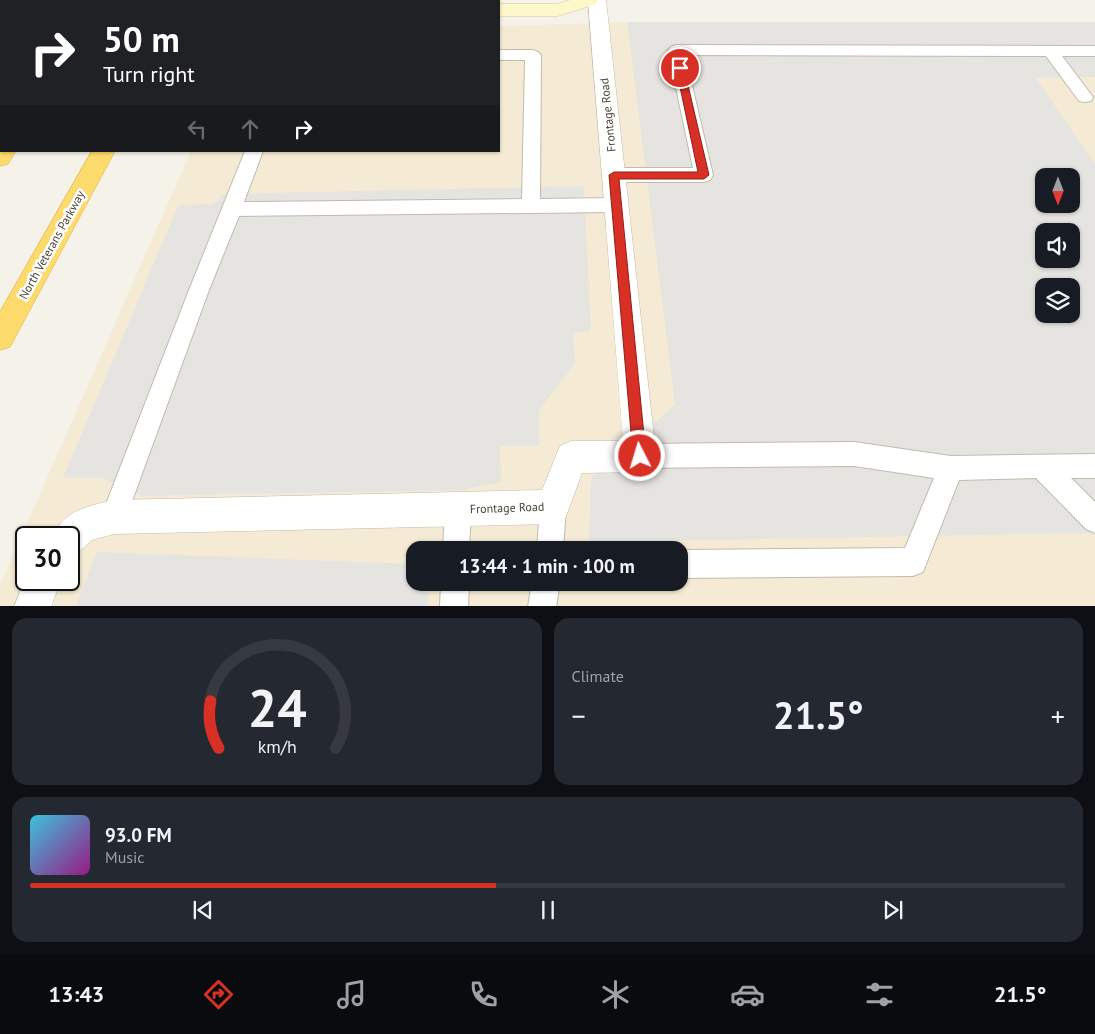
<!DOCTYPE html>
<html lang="en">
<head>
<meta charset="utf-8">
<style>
	:root { --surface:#171b24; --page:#242831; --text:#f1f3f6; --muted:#9ea1a6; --line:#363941; --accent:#d93025 }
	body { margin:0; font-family:"PT Sans",sans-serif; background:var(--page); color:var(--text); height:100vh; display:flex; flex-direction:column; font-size:19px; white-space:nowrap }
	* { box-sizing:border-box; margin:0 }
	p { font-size:16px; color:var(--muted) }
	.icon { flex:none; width:28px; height:28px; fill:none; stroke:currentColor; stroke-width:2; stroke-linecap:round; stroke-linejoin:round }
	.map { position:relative; height:606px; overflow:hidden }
	.sheet { display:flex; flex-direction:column; gap:12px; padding:12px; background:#0d0f14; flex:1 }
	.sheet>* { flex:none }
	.guide { position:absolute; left:0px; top:0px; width:500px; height:152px; box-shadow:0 1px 4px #0004; background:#202124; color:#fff; overflow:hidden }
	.needle { width:32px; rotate:180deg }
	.controls { position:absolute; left:1035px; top:168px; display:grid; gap:10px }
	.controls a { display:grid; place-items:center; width:45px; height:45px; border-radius:10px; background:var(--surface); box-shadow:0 1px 4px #0004; font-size:25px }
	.speed { position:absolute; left:15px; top:526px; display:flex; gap:10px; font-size:25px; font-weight:700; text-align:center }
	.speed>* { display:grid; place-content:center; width:65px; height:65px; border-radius:50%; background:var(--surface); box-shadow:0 1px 4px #0004; line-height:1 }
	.speed .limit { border:2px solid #111; border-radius:8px; background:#fff; color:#111 }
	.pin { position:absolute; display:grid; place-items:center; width:42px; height:42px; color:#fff; margin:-21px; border:2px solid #fff; border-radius:50%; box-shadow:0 1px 5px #0007 }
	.me { position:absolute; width:55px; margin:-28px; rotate:355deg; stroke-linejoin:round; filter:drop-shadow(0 0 4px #0008) }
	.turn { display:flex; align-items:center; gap:18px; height:105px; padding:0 20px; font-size:22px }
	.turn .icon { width:65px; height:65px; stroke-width:2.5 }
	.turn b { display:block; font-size:35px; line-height:42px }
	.lanes { display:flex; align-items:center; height:48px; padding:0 20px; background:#0003; justify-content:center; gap:25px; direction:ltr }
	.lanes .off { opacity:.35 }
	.big { font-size:38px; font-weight:700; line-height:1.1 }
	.sheet .card { flex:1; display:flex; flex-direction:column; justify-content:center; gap:8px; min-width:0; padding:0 18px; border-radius:15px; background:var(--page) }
	.sheet .dial { align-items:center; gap:0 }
	.dial svg { height:130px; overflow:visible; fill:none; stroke:var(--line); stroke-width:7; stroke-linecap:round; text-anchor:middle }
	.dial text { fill:var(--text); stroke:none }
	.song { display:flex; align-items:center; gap:15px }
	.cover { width:60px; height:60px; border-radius:8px; background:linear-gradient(135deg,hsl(190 70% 55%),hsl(310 70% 35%)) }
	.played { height:5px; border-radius:2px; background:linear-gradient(90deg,var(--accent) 45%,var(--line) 45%) }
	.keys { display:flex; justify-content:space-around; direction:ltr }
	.heat { display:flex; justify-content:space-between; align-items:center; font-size:28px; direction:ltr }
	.sheet .tiles { flex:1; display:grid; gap:12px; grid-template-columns:1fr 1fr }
	.card:last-child { grid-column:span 2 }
	.trip { position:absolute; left:406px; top:541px; width:282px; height:50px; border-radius:15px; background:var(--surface); box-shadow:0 1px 4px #0004; font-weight:700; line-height:50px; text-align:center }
	.tabs { display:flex; height:80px; justify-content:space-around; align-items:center; background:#090b0e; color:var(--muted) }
	.tabs .icon { width:35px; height:35px }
	.tabs .active { color:var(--accent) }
	.tabs b { font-size:22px; color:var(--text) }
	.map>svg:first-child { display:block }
</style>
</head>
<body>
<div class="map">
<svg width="1095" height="607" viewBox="0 0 1095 607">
	<rect width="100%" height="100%" fill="#f4f2e9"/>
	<path fill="#f5ebd4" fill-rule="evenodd" d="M627,22H1095V606L0,607V585L191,151H499V26ZM1044,176H1071V204H1044ZM1044,231H1071V259H1044ZM1044,286H1071V314H1044ZM26,538H69V580H26ZM415,550H680V582H415Z"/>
	<path fill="#e6e4e0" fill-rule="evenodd" d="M627,22H1095V77L1036,78L1095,164V533L589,542L591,478L675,405ZM1044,176H1071V204H1044ZM1044,231H1071V259H1044ZM1044,286H1071V314H1044Z
		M584,186L591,331L573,332L575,364L539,410V446H500L501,482L463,490L142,496L103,478H63L178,206L212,204L219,200L222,194Z
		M97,552L415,564V582L430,583L428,606H76Z"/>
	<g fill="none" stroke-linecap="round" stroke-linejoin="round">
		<defs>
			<path id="lane" d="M676,45L1095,46V56H1062L1093,97L1091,101L1085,102L1079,101L1046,56L685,55L713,175L710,180L704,182H614L608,180L605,175L608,170L614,168H693L668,50L671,47Z
				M499,50H533L538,52L541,55L540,199L616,198L623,200L625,205L623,210L616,212L239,216L209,290L123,526L114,530L105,526L101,517L189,290L245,151H263L244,202L522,199L525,60H499Z
				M854,442L951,456L1095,454V478H1071L1095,502V533L1086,529L1036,478L959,480L923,572L913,576L680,578V550L905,548L934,478L854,466L640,468L631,465L628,456L631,447L640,444Z
				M553,494L562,498L566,507L563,550H537L540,507L544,498Z
				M458,497L467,501L471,510L469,550H443L445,510L449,501Z
				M441,582H469L468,607H440Z
				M532,582H560L556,607H528Z"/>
			<path id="street" d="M588,0H606L656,456L651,467L640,472L582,473L565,519L553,524L114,534L92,540L81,550L69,555V538H52C64,509 87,507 114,500L542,490L560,446L571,441H623Z
				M26,577V580H61L51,607H14Z"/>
			<path id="secondary" d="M570,0H598L596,4L558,16H499V4H557Z
				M0,4H1V16H0Z"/>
			<path id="highway" d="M179,0H197V1H179Z
				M0,11L1,12V24L0,23Z
				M0,144L1,151H16L8,164L0,166Z
				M92,151H115L10,347L0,350V312Z"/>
		</defs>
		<use href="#lane" stroke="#c0bbab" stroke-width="2"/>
		<use href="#street" stroke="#c0bbab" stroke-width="1"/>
		<use href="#secondary" stroke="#d3ca99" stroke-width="1"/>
		<use href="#highway" stroke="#dcb23b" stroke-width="1"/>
		<use href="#lane" fill="#fff" fill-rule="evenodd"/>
		<use href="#street" fill="#fff" fill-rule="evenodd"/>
		<use href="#secondary" fill="#fef7c9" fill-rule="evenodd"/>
		<use href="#highway" fill="#fcdb6c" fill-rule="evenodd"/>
	</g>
	<path fill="#d93025" stroke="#8d1f18" d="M680,66L684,68L709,175L704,179H619L646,456L644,460L640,462L635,460L633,456L609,175L614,172H698L676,68Z"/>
	<g text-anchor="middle" stroke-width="5" stroke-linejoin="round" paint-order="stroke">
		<g font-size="12" fill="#484337" stroke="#fff">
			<text transform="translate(608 115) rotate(-96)" y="4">Frontage Road</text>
			<text transform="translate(52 245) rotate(-61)" y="4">North Veterans Parkway</text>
			<text transform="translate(507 508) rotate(-2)" y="4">Frontage Road</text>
		</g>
	</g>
</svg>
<div class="controls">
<a><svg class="needle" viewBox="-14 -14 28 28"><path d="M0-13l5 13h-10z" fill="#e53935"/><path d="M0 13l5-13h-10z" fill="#9ea1a6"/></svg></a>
<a><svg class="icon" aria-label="sound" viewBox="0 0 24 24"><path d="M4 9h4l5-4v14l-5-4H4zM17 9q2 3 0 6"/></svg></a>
<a><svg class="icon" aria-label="layers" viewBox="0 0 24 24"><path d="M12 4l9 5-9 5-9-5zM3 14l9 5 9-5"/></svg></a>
</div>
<div class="speed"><div class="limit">30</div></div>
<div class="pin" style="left:680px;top:68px;background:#d93025"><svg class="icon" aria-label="arrive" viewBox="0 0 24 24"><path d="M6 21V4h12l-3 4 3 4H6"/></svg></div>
<svg class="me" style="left:640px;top:456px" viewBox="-20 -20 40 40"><circle r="17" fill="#d93025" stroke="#fff" stroke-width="3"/><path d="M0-11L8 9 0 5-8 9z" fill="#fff"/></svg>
<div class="trip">13:44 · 1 min · 100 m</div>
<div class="guide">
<div class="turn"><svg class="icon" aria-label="right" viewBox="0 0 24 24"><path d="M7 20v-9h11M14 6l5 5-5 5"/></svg><div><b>50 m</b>Turn right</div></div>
<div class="lanes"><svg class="icon off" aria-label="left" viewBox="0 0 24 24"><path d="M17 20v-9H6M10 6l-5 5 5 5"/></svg><svg class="icon off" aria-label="ahead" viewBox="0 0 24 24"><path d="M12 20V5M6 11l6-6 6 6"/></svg><svg class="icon" aria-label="right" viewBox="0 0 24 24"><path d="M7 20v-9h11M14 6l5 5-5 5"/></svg></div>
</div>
</div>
<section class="sheet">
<div class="tiles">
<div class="card dial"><svg viewBox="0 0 100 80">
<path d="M14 69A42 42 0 1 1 86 69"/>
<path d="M14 69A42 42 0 0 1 9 40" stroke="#d93025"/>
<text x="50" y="56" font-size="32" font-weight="700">24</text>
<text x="50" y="72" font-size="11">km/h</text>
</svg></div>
<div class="card"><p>Climate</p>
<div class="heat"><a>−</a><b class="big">21.5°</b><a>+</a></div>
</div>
<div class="card">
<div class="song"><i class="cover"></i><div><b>93.0 FM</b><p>Music</p></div></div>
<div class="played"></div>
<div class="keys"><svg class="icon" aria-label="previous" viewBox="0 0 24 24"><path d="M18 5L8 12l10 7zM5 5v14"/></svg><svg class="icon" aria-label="pause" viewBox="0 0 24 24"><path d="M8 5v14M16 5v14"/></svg><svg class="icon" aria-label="next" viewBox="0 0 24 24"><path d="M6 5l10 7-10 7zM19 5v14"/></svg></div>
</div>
</div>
</section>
<nav class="tabs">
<b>13:43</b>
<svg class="icon active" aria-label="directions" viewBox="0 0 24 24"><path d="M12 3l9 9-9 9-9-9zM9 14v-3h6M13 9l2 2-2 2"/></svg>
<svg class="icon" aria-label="music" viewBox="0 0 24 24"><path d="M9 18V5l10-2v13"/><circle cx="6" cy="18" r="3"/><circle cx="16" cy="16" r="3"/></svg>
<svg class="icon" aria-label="phone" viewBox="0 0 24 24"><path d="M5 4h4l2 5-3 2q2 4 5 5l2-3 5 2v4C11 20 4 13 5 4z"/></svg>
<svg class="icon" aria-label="climate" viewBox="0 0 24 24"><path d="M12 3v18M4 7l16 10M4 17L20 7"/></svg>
<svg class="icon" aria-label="car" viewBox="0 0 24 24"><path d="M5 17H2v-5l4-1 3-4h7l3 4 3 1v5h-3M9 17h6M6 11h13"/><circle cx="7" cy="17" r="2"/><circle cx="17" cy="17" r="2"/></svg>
<svg class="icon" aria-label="filters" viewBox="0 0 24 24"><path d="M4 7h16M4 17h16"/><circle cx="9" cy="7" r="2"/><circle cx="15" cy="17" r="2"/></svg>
<b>21.5°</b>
</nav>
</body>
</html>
